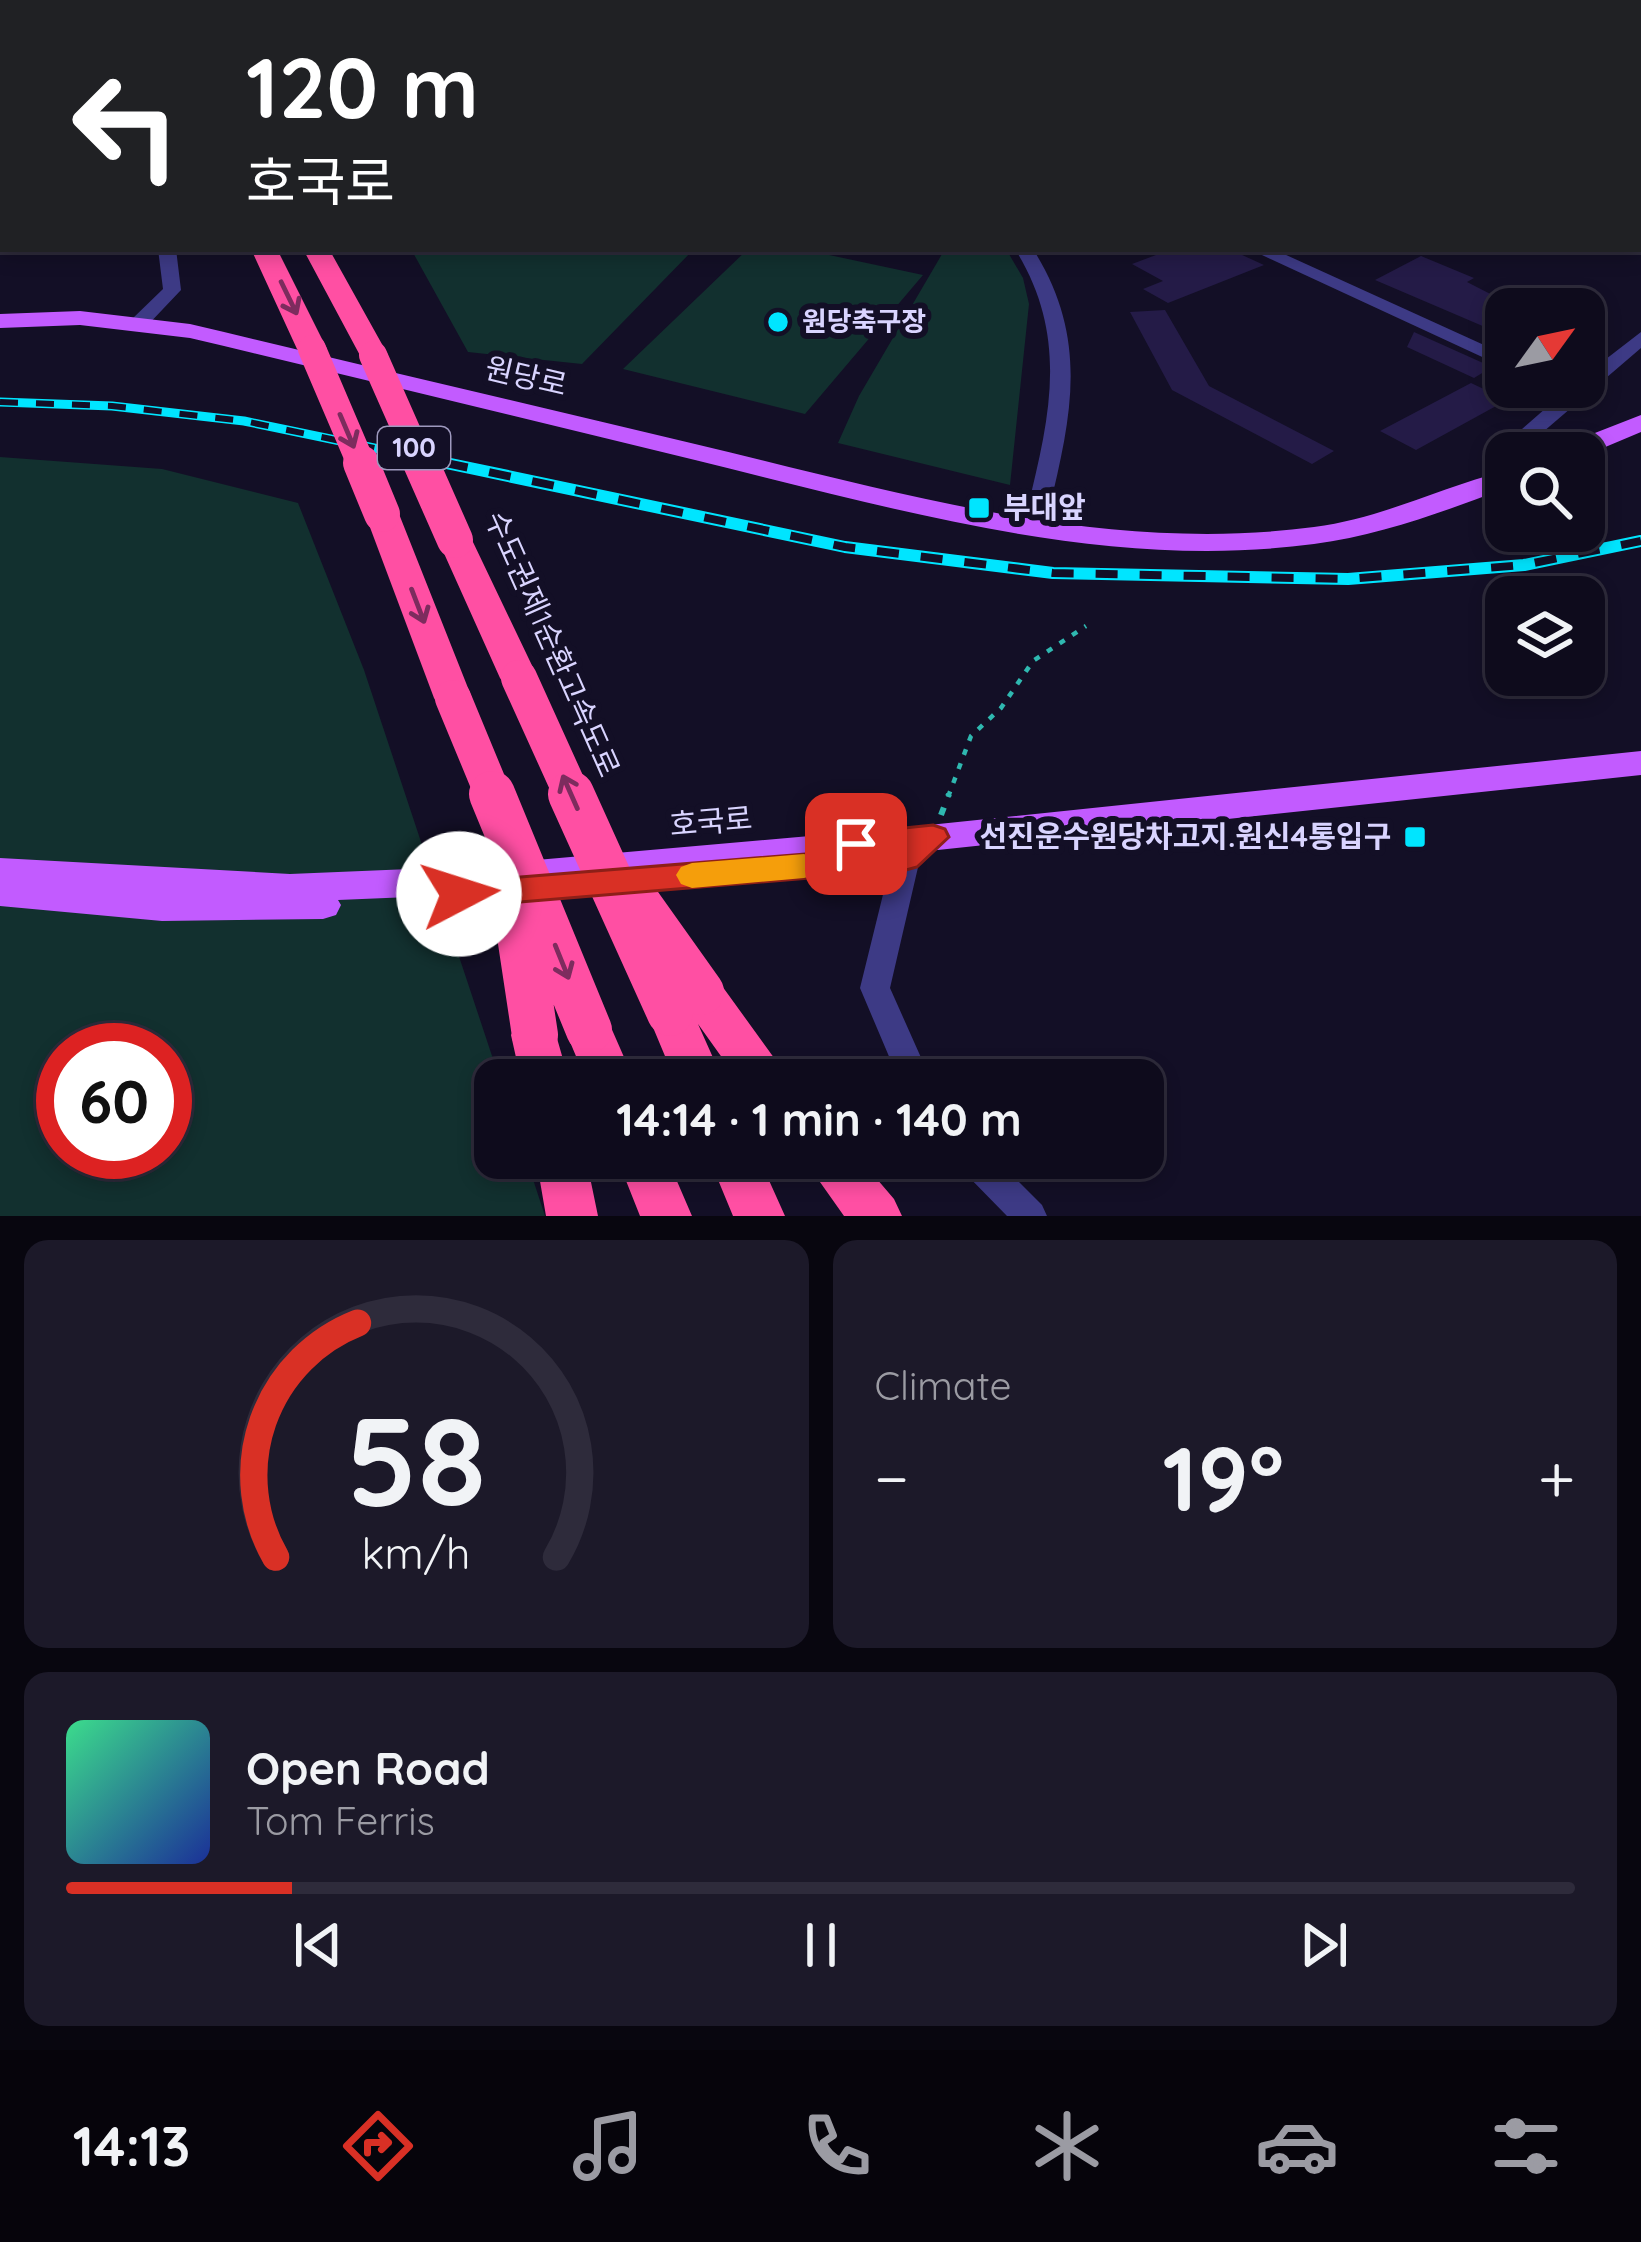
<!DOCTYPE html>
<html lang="en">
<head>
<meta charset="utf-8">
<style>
	:root { --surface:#0e0b1c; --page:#1c1929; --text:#f1f3f6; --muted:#9b9ba3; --line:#2e2b3b; --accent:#d93025 }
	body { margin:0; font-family:Quicksand,"Noto Sans KR",sans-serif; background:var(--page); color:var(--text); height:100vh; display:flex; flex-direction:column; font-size:45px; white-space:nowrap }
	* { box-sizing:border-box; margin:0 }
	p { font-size:39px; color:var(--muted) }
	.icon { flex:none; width:66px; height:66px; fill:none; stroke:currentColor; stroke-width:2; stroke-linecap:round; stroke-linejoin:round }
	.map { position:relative; height:1216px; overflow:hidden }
	.details { display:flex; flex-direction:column; gap:24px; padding:24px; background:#08060f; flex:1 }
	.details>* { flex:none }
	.top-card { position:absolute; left:0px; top:0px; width:1641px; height:252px; box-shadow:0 6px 18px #0003,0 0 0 3px var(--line); background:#202124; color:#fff; overflow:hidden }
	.needle { width:78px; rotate:57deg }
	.fabs { position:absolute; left:1485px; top:288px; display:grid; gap:24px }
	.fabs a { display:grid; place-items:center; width:120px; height:120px; border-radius:24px; background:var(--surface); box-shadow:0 6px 18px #0003,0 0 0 3px var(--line); font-size:60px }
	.speed { position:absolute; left:36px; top:1023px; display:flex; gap:24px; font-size:60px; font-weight:700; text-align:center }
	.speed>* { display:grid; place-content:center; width:156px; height:156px; border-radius:50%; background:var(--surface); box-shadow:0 6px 18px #0003,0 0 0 3px var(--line); line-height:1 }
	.speed .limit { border:18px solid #d22; background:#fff; color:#111 }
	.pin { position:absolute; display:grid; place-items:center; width:102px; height:102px; color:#fff; margin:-51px; border-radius:24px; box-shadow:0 6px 18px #0006 }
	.me { position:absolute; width:132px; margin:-66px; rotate:85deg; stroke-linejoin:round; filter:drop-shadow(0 0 9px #0008) }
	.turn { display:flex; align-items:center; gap:42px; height:252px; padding:0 48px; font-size:54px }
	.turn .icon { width:156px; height:156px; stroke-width:2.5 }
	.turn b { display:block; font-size:84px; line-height:102px }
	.big { font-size:90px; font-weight:700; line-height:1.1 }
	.details .card { flex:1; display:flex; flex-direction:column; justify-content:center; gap:18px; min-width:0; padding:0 42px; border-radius:24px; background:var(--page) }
	.details .dial { align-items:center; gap:0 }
	.dial svg { height:312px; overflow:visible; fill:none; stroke:var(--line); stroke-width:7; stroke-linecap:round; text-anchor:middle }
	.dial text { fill:var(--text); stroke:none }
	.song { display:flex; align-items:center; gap:36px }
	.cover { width:144px; height:144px; border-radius:18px; background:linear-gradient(135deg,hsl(150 70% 55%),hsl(230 70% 35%)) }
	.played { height:12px; border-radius:6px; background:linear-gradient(90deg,var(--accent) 15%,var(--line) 15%) }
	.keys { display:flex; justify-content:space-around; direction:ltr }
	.heat { display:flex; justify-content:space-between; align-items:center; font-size:66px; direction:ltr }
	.details .tiles { flex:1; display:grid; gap:24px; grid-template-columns:1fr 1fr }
	.card:last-child { grid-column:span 2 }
	.trip { position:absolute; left:474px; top:1059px; width:690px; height:120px; border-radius:24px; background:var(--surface); box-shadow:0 6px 18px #0003,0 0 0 3px var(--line); font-weight:700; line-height:120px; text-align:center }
	.menu { display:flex; height:192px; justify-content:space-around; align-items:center; background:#06040b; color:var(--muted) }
	.menu .icon { width:84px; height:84px }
	.menu .active { color:var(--accent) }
	.menu b { font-size:54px; color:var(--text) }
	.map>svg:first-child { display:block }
</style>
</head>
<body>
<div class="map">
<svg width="1641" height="1216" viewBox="0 0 1641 1216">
	<rect width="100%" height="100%" fill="#130f26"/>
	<path fill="#12302f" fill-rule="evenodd" d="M230,0H825L824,3Z
		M411,249H694L582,364L468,352Z
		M748,249H801L923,275L805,414L623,369Z
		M945,249H1006L1023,278L1029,304L1010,485L838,443L859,396Z
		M0,457L162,469L298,503L364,670L500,1080H495V1158H526L545,1216H0ZM63,1050H165V1152H63Z"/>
	<path fill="#241b47" d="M1172,249H1229L1264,265L1168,303L1143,289L1163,281L1132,264Z
		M1421,256L1474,278L1467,282L1506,302V336L1375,280Z
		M1165,310L1209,386L1334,451L1312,464L1172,390L1130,312Z
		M1414,332L1492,367L1474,378L1407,347Z
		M1471,383L1507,400L1416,450L1380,431Z"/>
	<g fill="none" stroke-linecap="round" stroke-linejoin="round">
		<path stroke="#2fb8b0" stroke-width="4.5" stroke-dasharray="6 9" stroke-linecap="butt" d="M948,797L971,736L1001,708L1033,661L1086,626"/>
		<path stroke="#2fb8b0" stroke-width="6" stroke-dasharray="8 12" stroke-linecap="butt" d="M941,815L949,794"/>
		<path fill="#3d3a85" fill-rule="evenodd" d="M5,0H20L23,3H8Z
			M156,0H171L174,3H159Z
			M842,0H856L841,3Z
			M1520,0H1539L1542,3H1523Z
			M1638,43L1641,44V53H1638Z
			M158,249H176L181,290L144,329H130V321L163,289Z
			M1015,249H1033C1093,344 1069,425 1045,527L1034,534L1023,527C1047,427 1073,342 1015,249Z
			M1249,249H1273L1506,355V368Z
			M1641,332V348L1529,444L1526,453L1506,455L1513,437L1570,387H1584V376Z
			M933,827L943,830L947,837L919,863L890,988L931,1080H899L860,988L892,858L923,830Z
			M956,1158H995L1042,1205L1047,1216H1007L961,1169Z"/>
		<path fill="#c25bff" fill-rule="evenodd" d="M80,311L190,324C358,364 527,404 695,444C896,492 1105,555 1314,527C1384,518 1440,487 1506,471V488C1443,512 1381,535 1314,544C1105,572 896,509 695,460C527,419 358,378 190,338L80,325L0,328V314Z
			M1641,415V432L1584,456L1555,453L1559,447Z
			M1641,751V775L900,854L458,895L338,900L341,905L336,915L323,919L162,921L0,906V858L290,874L458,867L900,828Z"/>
		<path fill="#ff4fa3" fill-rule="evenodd" d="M79,0H100L102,3H81Z
			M121,0H142L144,3H123Z
			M1332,0H1355L1357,3H1334Z
			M1638,169H1641V185H1638Z
			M251,249H277L327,349L322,355H302L297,349Z
			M303,249H329L388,355L383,361H363Z
			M382,504L399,514L472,698L467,707L453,711L439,707L434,698L365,514Z
			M455,530L467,533L472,540L538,678L532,687L519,691L506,687L500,678L438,540L443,533Z
			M701,973L717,979L790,1080H738L698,1024L723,1080H675L647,1013L653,1000L670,994L681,998L678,992L685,979Z
			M589,1011L606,1016L634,1080H586L565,1030L572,1016Z
			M535,1015L552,1021L569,1080H521L511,1035L518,1021Z
			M536,1158H586L598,1216H546Z
			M617,1158H667L692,1216H640Z
			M709,1158H759L785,1216H733Z
			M803,1158H859L894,1199L902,1216H844Z"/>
		<defs>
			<path id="rail-far1" d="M0,402L112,406L244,421L461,466"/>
			<path id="rail" d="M446,463L845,547L1053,573L1348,579L1524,565L1641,541"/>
		</defs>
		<use href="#rail-far1" stroke="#00e5ff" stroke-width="9"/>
		<use href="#rail" stroke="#00e5ff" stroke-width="12"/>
		<use href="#rail-far1" stroke="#130f26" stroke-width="6" stroke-dasharray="18" stroke-linecap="butt"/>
		<use href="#rail" stroke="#130f26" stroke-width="8" stroke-dasharray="22" stroke-linecap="butt"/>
		<path stroke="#ff4fa3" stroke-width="28" d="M312,349L362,466
			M373,355L422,466"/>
		<path stroke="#ff4fa3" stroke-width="36" d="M361,463L382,514
			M421,463L455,540
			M519,678L573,797
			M453,698L494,797"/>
		<path stroke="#ff4fa3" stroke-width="46" d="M492,794L589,1030
			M571,794L670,1013
			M511,876L535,1035
			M637,902L701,992"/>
	</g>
	<defs><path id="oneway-shaft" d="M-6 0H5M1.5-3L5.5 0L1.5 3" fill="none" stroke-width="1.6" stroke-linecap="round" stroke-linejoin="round" transform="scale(3)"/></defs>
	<g stroke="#7d2c5e">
		<use href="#oneway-shaft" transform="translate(289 298) rotate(64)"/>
		<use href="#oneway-shaft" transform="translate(347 431) rotate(67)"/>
		<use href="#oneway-shaft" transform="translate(418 606) rotate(69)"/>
		<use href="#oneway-shaft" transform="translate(570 792) rotate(-114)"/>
		<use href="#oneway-shaft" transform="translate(562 962) rotate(68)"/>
	</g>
	<path fill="#d93025" stroke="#8d1f18" stroke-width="3" d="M933,825L945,829L949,837L917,867L906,870L459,907L448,903L443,894L448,885L459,882L843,851L840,844L844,836L856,833Z"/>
	<path fill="#f59e0b" d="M804,854L815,858L820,866L815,875L804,878L692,888L681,884L676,875L681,867L692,863Z"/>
	<g fill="#00e5ff" stroke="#130f26" stroke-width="4.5">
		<circle cx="778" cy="322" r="12"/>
		<rect x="967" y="496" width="24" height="24" rx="6"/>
		<rect x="1403" y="825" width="24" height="24" rx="6"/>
	</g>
	<g text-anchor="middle" stroke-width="12" stroke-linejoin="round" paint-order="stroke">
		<g font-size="27" font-weight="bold" fill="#d9d4ff" stroke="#130f26" text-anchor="start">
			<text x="802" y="331">원당축구장</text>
		</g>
		<rect fill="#130f26" stroke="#9e99be" stroke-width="3" x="378" y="427" width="72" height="42" rx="9"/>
		<g font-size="27" font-weight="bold" fill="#d9d4ff">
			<text x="414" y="457">100</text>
		</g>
		<g font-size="30" fill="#d9d4ff" stroke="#130f26">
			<text transform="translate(526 377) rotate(13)" y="10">원당로</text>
			<text transform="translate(552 644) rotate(66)" y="10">수도권제1순환고속도로</text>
			<text transform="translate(711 822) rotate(-5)" y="10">호국로</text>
		</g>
		<g font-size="30" font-weight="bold" fill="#d9d4ff" stroke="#130f26" text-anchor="start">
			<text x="1003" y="518">부대앞</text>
			<text x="1391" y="847" text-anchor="end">선진운수원당차고지.원신4통입구</text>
		</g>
	</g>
</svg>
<div class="fabs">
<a><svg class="needle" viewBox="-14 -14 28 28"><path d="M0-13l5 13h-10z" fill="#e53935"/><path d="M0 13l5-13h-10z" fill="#9b9ba3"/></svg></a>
<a><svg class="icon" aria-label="search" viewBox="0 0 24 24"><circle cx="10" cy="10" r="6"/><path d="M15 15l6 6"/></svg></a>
<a><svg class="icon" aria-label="layers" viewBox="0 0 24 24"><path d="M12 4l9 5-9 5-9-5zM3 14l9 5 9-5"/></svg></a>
</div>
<div class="speed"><div class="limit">60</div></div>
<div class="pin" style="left:856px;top:844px;background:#d93025"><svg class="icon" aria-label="arrive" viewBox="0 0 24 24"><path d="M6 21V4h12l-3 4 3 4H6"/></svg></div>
<svg class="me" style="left:459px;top:894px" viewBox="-20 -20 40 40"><circle r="19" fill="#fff"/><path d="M0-13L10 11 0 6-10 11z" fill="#d93025"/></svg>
<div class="trip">14:14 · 1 min · 140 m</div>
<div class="top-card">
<div class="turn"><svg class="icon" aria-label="left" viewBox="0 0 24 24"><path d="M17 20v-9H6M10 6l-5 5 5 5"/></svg><div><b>120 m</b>호국로</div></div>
</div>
</div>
<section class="details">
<div class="tiles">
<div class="card dial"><svg viewBox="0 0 100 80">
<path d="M14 69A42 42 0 1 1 86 69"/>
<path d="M14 69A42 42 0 0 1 35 9" stroke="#d93025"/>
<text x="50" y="56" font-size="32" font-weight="700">58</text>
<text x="50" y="72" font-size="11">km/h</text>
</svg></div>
<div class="card"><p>Climate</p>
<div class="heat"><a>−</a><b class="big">19°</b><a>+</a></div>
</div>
<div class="card">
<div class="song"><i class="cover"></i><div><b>Open Road</b><p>Tom Ferris</p></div></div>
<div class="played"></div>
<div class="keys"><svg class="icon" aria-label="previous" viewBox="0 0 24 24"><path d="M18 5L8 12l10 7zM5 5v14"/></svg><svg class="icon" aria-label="pause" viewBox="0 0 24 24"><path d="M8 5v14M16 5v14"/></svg><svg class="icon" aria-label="next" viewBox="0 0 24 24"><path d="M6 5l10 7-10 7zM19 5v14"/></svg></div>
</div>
</div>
</section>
<nav class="menu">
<b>14:13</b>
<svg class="icon active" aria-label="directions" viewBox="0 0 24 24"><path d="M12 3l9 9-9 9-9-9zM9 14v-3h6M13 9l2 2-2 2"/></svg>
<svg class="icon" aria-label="music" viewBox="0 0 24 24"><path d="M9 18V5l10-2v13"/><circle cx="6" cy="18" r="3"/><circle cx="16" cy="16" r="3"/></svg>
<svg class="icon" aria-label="phone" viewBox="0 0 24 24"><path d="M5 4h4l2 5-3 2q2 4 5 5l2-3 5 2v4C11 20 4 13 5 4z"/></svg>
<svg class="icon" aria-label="climate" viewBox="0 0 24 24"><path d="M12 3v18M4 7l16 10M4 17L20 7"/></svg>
<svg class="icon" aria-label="car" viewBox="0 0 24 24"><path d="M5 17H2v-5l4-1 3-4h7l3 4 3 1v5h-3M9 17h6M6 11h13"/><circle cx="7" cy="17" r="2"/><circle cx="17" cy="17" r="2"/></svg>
<svg class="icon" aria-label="filters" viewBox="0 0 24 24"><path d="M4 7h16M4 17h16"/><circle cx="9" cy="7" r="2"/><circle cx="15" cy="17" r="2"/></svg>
</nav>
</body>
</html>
